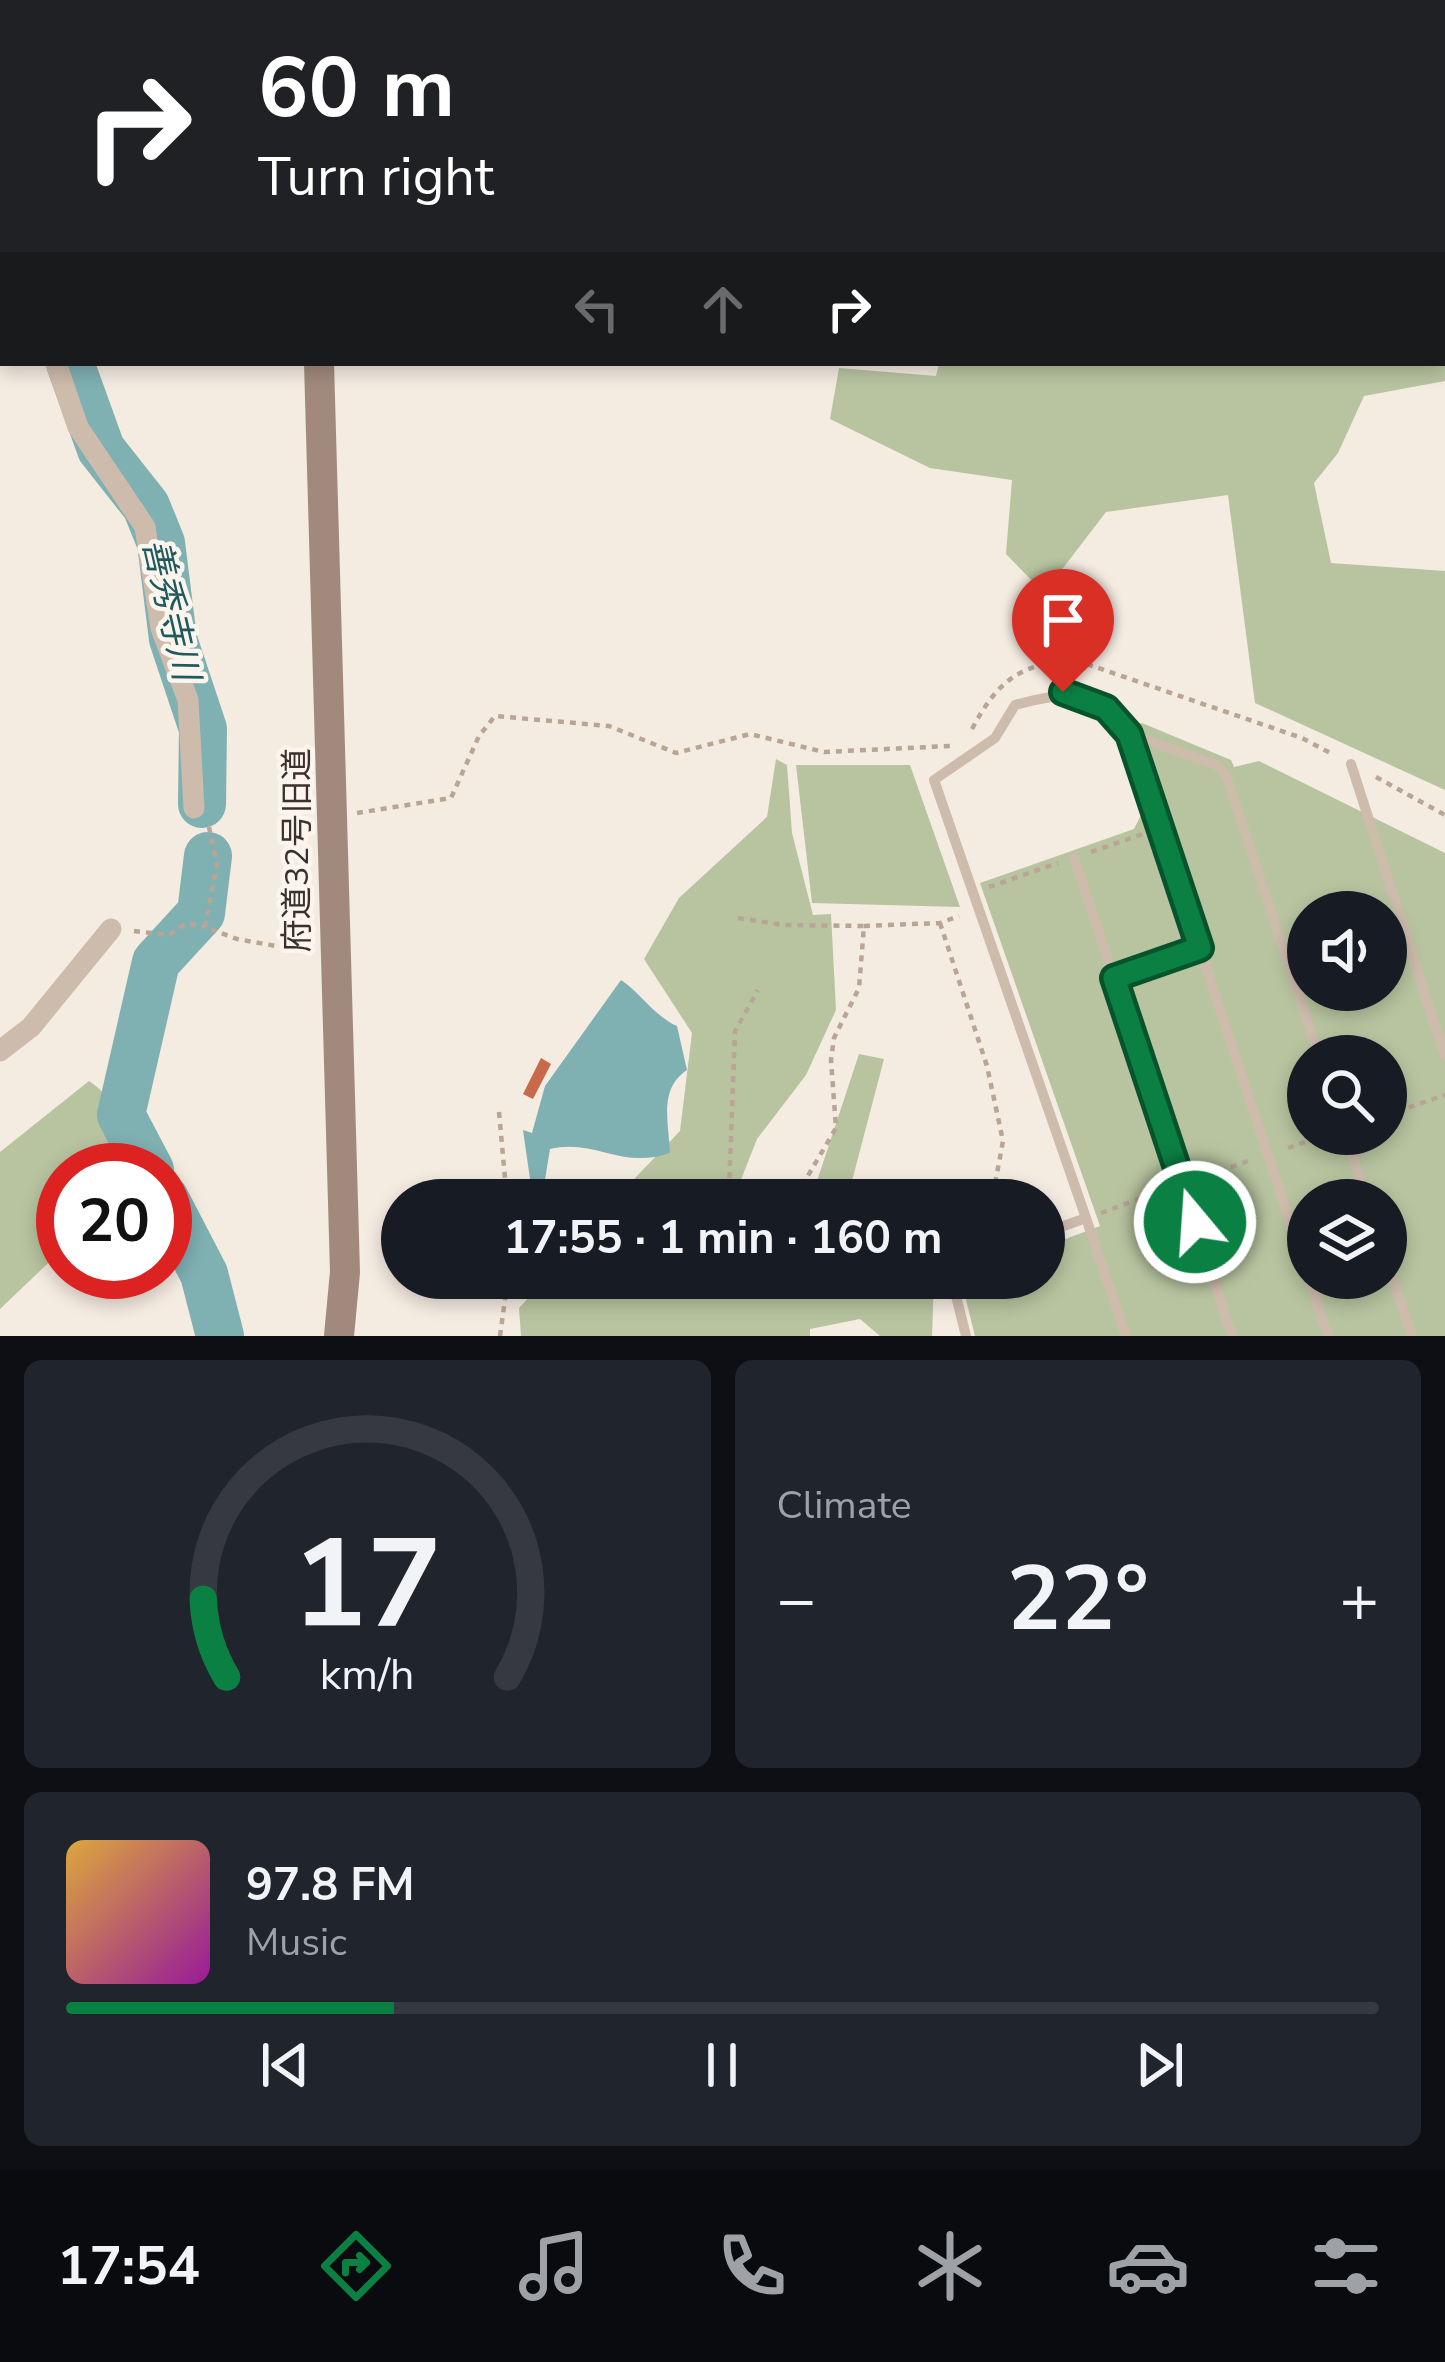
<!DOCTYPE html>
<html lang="en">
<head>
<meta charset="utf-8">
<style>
	:root { --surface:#171b24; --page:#20242c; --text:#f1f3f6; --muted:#9ea1a6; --line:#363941; --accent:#0b8043 }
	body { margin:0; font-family:"Nunito Sans","Noto Sans JP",sans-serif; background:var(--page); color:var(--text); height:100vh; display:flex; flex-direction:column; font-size:45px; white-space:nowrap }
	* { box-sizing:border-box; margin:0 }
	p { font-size:39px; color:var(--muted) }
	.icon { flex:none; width:66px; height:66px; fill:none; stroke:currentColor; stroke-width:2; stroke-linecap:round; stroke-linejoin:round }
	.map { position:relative; height:1336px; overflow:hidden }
	.details { display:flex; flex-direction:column; gap:24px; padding:24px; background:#0d0f14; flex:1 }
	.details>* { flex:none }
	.guide { position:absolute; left:0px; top:0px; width:1446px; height:366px; box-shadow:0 6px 18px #0003; background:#202124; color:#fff; overflow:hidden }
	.controls { position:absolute; left:1287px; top:891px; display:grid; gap:24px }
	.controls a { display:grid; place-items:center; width:120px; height:120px; border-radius:50%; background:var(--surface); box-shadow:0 6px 18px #0003; font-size:60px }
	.speed { position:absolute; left:36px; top:1143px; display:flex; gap:24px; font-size:60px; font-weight:700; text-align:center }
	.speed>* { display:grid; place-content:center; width:156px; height:156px; border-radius:50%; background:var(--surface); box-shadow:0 6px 18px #0003; line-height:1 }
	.speed .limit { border:18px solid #d22; background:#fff; color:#111 }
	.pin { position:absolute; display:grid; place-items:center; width:102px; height:102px; color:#fff; margin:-123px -51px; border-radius:50% 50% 50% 0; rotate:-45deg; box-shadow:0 0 12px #0007 }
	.pin .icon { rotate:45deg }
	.me { position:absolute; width:132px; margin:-66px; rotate:342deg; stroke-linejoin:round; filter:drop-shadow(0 0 9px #0008) }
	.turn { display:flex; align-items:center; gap:42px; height:252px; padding:0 60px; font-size:54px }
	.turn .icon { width:156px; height:156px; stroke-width:2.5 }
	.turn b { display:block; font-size:84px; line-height:102px }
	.lanes { display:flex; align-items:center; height:114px; padding:0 60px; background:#0003; justify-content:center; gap:60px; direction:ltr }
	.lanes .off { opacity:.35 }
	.big { font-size:90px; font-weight:700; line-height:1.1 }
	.details .tile { flex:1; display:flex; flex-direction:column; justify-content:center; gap:18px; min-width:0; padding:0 42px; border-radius:18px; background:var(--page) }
	.details .dial { align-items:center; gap:0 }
	.dial svg { height:312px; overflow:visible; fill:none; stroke:var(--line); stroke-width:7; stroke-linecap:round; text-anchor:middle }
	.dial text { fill:var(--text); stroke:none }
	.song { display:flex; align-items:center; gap:36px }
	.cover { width:144px; height:144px; border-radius:18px; background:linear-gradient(135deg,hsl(40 70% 55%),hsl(300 70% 35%)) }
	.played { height:12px; border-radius:6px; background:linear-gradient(90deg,var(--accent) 25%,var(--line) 25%) }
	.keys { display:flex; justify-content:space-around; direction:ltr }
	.heat { display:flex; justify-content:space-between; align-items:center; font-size:66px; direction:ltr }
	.details .tiles { flex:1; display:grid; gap:24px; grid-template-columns:1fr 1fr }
	.tile:last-child { grid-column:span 2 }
	.trip { position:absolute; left:381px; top:1179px; width:684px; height:120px; border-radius:60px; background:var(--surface); box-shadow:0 6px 18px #0003; font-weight:700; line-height:120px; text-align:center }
	.tab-bar { display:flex; height:192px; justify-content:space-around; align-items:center; background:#090b0e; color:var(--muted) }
	.tab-bar .icon { width:84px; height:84px }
	.tab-bar .active { color:var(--accent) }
	.tab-bar b { font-size:54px; color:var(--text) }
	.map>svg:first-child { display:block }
</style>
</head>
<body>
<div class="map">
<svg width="1445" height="1336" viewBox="0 0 1445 1336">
	<rect width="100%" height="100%" fill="#f4ebe1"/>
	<path fill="#b8c4a0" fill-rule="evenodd" d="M1089,0H1445V381L1364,396L1338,453L1314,483L1331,563L1445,571V790L1255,703L1228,495L1106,512L1044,593L1006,554L1012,480L930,468L830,419L839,368L936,376L939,363H1443V3H1081Z
		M1142,723L1231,760L1234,767L1259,761L1445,853V1336H975L966,1300L976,1278H1044V1247L1100,1226L980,883L1134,829L1143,811L1116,731ZM1308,912H1386V990H1308ZM1308,1056H1386V1134H1308ZM1308,1200H1386V1278H1308Z
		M776,759L787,765L792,833L813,915L831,914L836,1010L806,1075L757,1139L733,1200H614L680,1131L692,1033L644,959L679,898L767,817Z
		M796,765H910L960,907L812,903Z
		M859,1054L884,1059L847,1200H805L814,1190Z
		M89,1081C120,1101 128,1136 134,1170H63V1249L0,1309V1152Z
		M547,1278H934L932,1336H880L860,1319L810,1329V1336H521L519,1308Z"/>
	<path fill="#7fb0b2" d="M621,980C642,994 654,1016 677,1026L687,1070C658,1089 669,1124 670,1153C622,1170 594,1138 550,1149L542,1198L533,1200L523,1130L532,1133L545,1086Z"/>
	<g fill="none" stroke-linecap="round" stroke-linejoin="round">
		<path stroke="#7fb0b2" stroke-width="48" d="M131,3L133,0
			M0,184L3,180
			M70,363L101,449L146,506L161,543L173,639L203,729L202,804
			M150,1170L121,1115L156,962L201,913L208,856
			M165,1199L204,1274L220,1336"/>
	</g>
	<path fill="#c8694b" d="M541,1058L551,1064L533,1099L523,1094Z"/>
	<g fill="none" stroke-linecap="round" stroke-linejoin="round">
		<path stroke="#b9a596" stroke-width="4.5" stroke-dasharray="6 6" stroke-linecap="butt" d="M972,729C998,680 1021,662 1078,661L1302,738L1334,755
			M1376,777L1445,815
			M357,813L451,798L479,736L495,716L609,726L676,753L750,734L824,752L950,746
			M209,827L217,864L205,927L237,939L309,952
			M1091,852L1143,834
			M989,887L1058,863
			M738,918L783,925L864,926L859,988L834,1038L831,1060L836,1128L806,1179L783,1200
			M940,923L987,1066L1003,1141L992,1200
			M864,926L940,923L959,916
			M134,931L169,935L187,923L203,927
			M499,1112L507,1200
			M1386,1115L1445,1095
			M1288,1148L1328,1134
			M1197,1179L1248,1161
			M729,1190L735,1031L758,990
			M611,1200C658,1188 708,1181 753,1200
			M1101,1213L1163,1190
			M714,1285L717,1278
			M507,1286L516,1278
			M500,1336L508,1278"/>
		<path stroke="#cdbbac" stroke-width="10" d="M1129,734L1219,766L1226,776L1319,1056
			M1351,764L1445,1056
			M1074,858L1114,978
			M1200,948L1114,978L1232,1336
			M1345,1134L1367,1200
			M1086,1218L934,780L995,738L1015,705C1062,692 1099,687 1129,734L1308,1276
			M1044,1233L1086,1218L1126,1336
			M1386,1259L1412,1336
			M959,1278L954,1288L966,1336
			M1309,1278L1328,1336"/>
		<path stroke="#cdbbac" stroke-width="21" d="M546,0L547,3
			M162,3L163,0
			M0,238L3,233
			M0,270L3,273
			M56,363L78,427L145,527L161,628L188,700L194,808
			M0,1051L31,1027L111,929"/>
		<path stroke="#a18a7d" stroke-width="30" d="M303,0V3
			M319,363L345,1272L339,1336"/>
	</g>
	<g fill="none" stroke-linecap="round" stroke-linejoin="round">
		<defs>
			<path id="route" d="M1063,692L1106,708L1129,734L1200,948L1114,978L1195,1222"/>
		</defs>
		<use href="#route" stroke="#07532c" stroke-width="30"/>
		<use href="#route" stroke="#0b8043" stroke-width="21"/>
	</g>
	<g text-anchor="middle" stroke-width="9" stroke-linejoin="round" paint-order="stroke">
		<g font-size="33" fill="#3b302b" stroke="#fbf5ee">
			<text transform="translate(296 850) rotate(-90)" y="12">府道32号旧道</text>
		</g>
		<g font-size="36" font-style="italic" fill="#1f5a5e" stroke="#fbf5ee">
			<text transform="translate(172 609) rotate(77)" y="13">善秀寺川</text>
		</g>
	</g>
</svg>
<div class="controls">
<a><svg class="icon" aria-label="sound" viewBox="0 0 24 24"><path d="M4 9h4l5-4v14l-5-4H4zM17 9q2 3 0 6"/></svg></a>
<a><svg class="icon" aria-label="search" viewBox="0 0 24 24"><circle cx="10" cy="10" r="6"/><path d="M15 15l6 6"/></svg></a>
<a><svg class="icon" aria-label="layers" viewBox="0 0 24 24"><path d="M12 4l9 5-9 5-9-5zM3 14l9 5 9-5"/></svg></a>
</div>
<div class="speed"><div class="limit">20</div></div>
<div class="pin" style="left:1063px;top:692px;background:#d93025"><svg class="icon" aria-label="arrive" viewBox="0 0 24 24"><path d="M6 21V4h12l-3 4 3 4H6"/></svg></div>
<svg class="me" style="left:1195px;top:1222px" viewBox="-20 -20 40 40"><circle r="17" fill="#0b8043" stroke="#fff" stroke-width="3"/><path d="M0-11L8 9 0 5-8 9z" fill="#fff"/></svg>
<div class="trip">17:55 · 1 min · 160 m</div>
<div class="guide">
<div class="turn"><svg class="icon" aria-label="right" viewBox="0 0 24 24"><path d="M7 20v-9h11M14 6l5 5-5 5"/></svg><div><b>60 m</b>Turn right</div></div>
<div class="lanes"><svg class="icon off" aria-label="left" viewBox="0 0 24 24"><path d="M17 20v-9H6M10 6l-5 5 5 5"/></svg><svg class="icon off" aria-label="ahead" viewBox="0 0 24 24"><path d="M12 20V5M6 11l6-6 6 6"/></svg><svg class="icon" aria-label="right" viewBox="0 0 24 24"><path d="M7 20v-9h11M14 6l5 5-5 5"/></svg></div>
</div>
</div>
<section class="details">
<div class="tiles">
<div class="tile dial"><svg viewBox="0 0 100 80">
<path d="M14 69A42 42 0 1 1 86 69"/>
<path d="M14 69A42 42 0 0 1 8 49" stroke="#0b8043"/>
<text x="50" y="56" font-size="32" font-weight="700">17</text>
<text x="50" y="72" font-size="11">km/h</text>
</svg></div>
<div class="tile"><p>Climate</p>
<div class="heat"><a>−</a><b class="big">22°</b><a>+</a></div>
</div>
<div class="tile">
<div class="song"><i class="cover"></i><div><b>97.8 FM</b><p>Music</p></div></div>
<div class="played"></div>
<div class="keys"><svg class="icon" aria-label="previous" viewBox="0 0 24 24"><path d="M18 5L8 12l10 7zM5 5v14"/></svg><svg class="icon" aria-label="pause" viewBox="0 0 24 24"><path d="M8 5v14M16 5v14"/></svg><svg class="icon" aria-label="next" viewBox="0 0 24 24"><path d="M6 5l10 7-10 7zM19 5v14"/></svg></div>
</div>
</div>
</section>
<nav class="tab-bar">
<b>17:54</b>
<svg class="icon active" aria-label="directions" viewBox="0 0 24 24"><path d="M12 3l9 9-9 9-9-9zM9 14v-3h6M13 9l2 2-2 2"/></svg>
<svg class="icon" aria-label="music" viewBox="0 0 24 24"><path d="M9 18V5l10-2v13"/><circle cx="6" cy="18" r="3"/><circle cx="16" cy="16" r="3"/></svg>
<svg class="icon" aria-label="phone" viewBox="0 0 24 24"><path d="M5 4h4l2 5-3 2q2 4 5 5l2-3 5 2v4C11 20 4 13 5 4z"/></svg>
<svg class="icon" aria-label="climate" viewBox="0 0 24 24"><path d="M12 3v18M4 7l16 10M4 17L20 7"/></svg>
<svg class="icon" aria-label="car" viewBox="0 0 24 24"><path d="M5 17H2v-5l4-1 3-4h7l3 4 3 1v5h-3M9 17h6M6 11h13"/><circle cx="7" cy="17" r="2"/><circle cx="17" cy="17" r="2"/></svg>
<svg class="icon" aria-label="filters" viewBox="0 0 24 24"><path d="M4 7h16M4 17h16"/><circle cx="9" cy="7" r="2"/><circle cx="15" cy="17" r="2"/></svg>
</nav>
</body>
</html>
